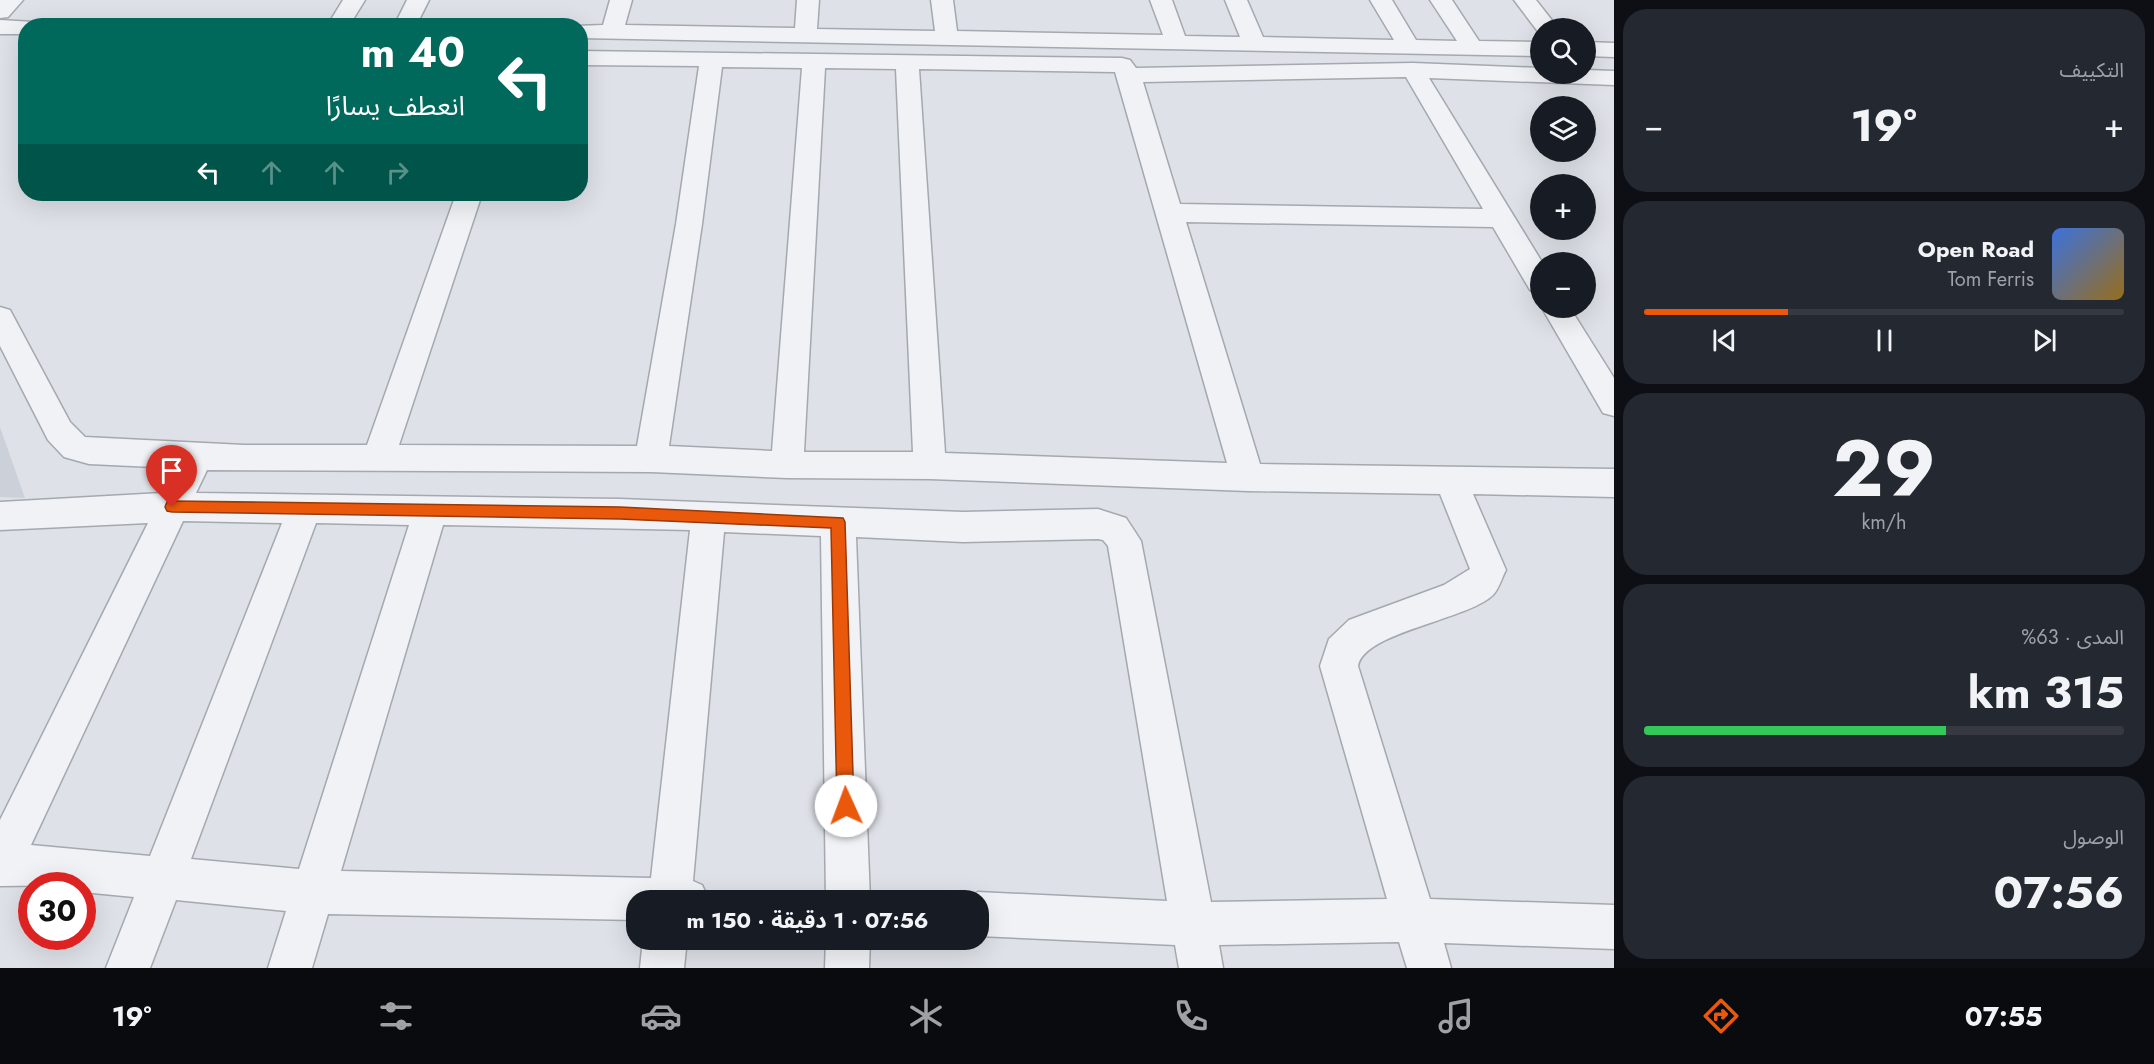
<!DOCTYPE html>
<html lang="ar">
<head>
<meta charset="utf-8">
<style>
	:root { --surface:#171b24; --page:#242831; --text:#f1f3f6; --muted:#9ea1a6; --line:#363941; --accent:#ea580c }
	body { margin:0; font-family:Jost,"Noto Sans Arabic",sans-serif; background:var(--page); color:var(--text); direction:rtl; height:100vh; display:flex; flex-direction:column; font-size:22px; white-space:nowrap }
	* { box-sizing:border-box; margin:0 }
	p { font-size:20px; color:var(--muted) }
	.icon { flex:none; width:33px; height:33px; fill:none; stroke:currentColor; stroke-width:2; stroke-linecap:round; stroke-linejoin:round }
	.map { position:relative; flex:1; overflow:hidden; direction:ltr }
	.sheet { display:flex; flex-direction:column; gap:9px; padding:9px; background:#0d0f14; width:540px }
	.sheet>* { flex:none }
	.top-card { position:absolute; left:18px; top:18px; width:570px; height:183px; border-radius:24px; box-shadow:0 6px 24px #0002; direction:rtl; background:#00695c; color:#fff; overflow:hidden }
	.buttons { position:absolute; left:1530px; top:18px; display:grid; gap:12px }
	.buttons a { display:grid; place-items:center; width:66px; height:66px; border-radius:50%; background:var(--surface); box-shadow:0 6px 24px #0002; font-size:30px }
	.speed { position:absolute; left:18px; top:872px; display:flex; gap:12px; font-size:30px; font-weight:700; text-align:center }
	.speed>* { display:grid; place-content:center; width:78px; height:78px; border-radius:50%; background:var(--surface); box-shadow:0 6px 24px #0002; line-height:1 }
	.speed .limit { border:9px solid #d22; background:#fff; color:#111 }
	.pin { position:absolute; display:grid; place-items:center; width:51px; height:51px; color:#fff; margin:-62px -26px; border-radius:50% 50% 50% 0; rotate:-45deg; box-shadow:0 0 6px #0007 }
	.pin .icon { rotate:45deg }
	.me { position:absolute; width:66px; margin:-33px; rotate:358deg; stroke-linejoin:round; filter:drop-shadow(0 0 4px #0008) }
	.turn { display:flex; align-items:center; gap:21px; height:126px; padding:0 24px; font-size:27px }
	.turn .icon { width:78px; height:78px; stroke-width:2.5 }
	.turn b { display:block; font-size:42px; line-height:51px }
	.lanes { display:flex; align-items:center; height:57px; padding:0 24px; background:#0003; justify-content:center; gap:30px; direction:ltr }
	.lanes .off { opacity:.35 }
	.big { font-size:45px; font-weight:700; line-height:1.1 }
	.sheet .widget { flex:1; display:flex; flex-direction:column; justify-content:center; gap:9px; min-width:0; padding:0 21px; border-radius:24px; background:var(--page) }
	.sheet .dial { align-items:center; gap:0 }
	.dial b { font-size:78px; line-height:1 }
	.song { display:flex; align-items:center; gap:18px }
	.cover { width:72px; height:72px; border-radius:9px; background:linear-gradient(135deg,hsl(220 70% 55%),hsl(40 70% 35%)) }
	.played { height:6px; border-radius:3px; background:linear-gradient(90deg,var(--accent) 30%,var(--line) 30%) }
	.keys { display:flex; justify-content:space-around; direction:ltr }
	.heat { display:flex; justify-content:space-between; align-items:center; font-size:33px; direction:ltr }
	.charge { height:9px; border-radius:4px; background:linear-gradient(90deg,#34c759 63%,var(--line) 0) }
	.trip { position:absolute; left:626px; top:890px; width:363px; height:60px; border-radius:24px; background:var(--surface); box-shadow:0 6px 24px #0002; font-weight:700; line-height:60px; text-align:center; direction:rtl }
	.tab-bar { display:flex; height:96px; justify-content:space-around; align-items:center; background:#090b0e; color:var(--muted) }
	.tab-bar .icon { width:42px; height:42px }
	.tab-bar .on { color:var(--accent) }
	.tab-bar b { font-size:27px; color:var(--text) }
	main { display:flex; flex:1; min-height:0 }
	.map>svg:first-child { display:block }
</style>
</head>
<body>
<main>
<section class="sheet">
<div class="widget"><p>التكييف</p>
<div class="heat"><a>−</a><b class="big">19°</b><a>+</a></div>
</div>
<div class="widget">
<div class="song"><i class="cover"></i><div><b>Open Road</b><p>Tom Ferris</p></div></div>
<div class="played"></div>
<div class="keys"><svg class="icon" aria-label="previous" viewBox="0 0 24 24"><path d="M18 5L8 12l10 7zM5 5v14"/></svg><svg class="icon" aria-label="pause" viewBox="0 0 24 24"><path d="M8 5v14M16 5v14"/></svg><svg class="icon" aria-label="next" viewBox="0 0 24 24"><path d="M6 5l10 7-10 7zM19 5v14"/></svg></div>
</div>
<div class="widget dial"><b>29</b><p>km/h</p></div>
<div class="widget"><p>المدى · 63%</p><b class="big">315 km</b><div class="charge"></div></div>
<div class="widget"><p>الوصول</p><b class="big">07:56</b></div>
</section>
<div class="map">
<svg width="1614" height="968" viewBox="0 0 1614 968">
	<rect width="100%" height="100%" fill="#dee1e7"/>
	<path fill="#ccd0d8" d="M0,427L25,498L0,497Z"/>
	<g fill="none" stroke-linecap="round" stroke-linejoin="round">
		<defs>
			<path id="minor" d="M0,0H23L8,17L0,18Z
				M343,0H365L349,26H327Z
				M407,0H429L416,26H394Z
				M610,0H632L625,25L795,28L797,0H819L817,29L935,31L931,0H953L957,31L1163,35L1150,0H1172L1185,36L1240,37L1225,0H1247L1263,37L1394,40L1370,0H1392L1416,40L1457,41L1430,0H1452L1479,41L1540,42V56L580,38V26H576L603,25Z
				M1514,0H1536L1558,28H1540L1539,33Z
				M0,20L34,22L36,26H26V34H0Z
				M1586,42L1614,43V57L1586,56Z
				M580,51L1122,58L1130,60L1136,68L1413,63L1540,68V74H1586V70L1614,71V85L1429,78L1542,262L1540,293L1530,290L1493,227L1186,222L1260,464L1614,469V497L1473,494L1506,570C1502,577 1499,589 1493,595C1467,620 1364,632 1358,666L1430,899L1614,905V949L1444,943L1451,968H1407L1399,942L1219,945L1223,968H1179L1175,945L978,936V900H962L978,892L1167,901L1108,546L1103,540L1098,539L963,542L856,537L870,900H826L821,536L724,532L693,881L702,885L709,900H636V920L328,914L312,968H268L286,911L176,900L150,968H106L134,897L82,892V885L0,886V820L148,523L0,530V502L162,493L175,468L89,464L64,457L48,440L0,346V307L10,310L70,422L85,437L244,445H367L456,194H482L399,445L637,446L676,224L699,66L580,65ZM722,67L802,68L772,451L669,446L702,224ZM825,68L896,69L913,452H804ZM919,69L1115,72L1227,463L945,453ZM1406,77L1483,209L1180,204L1143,82ZM207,470L651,472L787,478L930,479L1248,491L1440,494L1470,569L1444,585L1349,620L1329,639L1320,666L1387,899L1211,902L1141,541L1126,518L1098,509L963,512L620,499L196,493ZM183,521L282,523L150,856L31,845ZM316,523L409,525L299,869L191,859ZM443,525L690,530L651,878L341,871Z
				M1542,308H1570L1614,378V416L1603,413Z
				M643,939H687L684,968H640Z
				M826,939H870L869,968H825Z"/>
		</defs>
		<use href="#minor" stroke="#a4a8b0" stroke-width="3"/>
		<use href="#minor" fill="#f0f2f5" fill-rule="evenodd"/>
	</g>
	<path fill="#ea580c" stroke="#983908" stroke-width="1.5" d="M172,501L620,507L843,518L845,522L854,806L852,811L846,814L840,811L837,806L831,528L620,519L172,512L167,511L165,507L167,502Z"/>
</svg>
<div class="buttons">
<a><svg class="icon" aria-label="search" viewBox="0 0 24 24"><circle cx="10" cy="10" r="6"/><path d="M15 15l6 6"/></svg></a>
<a><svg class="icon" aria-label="layers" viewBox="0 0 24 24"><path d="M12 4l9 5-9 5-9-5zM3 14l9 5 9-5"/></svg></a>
<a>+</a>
<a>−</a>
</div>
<div class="speed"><div class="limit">30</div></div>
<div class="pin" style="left:172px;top:507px;background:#d93025"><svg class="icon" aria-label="arrive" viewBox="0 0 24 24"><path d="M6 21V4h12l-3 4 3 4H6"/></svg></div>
<svg class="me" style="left:846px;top:806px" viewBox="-20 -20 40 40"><circle r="19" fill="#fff"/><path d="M0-13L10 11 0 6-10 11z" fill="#ea580c"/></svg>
<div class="trip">07:56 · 1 دقيقة · 150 m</div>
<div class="top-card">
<div class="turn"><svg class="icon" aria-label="left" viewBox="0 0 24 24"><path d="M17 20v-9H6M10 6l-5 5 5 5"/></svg><div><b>40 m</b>انعطف يسارًا</div></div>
<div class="lanes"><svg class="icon" aria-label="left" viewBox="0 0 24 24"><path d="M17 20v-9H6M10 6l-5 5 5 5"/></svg><svg class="icon off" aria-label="ahead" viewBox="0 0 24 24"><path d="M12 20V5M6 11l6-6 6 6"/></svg><svg class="icon off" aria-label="ahead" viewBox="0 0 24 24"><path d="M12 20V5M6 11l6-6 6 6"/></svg><svg class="icon off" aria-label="right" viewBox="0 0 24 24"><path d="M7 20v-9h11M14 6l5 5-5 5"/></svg></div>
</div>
</div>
</main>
<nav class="tab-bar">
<b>07:55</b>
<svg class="icon on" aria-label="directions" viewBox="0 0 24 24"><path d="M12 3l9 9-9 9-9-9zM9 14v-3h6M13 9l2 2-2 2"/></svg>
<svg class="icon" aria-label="music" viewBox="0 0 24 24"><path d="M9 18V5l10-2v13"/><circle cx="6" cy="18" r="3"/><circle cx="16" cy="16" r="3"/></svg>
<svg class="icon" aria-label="phone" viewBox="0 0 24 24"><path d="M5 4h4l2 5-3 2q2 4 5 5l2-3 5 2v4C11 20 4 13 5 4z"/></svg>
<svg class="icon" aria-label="climate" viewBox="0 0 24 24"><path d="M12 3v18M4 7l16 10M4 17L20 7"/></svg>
<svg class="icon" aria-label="car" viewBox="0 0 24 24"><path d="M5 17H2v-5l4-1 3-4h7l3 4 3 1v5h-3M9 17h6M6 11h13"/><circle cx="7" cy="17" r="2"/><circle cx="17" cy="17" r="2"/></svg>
<svg class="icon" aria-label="filters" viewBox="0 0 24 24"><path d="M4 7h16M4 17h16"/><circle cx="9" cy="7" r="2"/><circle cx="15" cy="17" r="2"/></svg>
<b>19°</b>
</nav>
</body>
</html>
